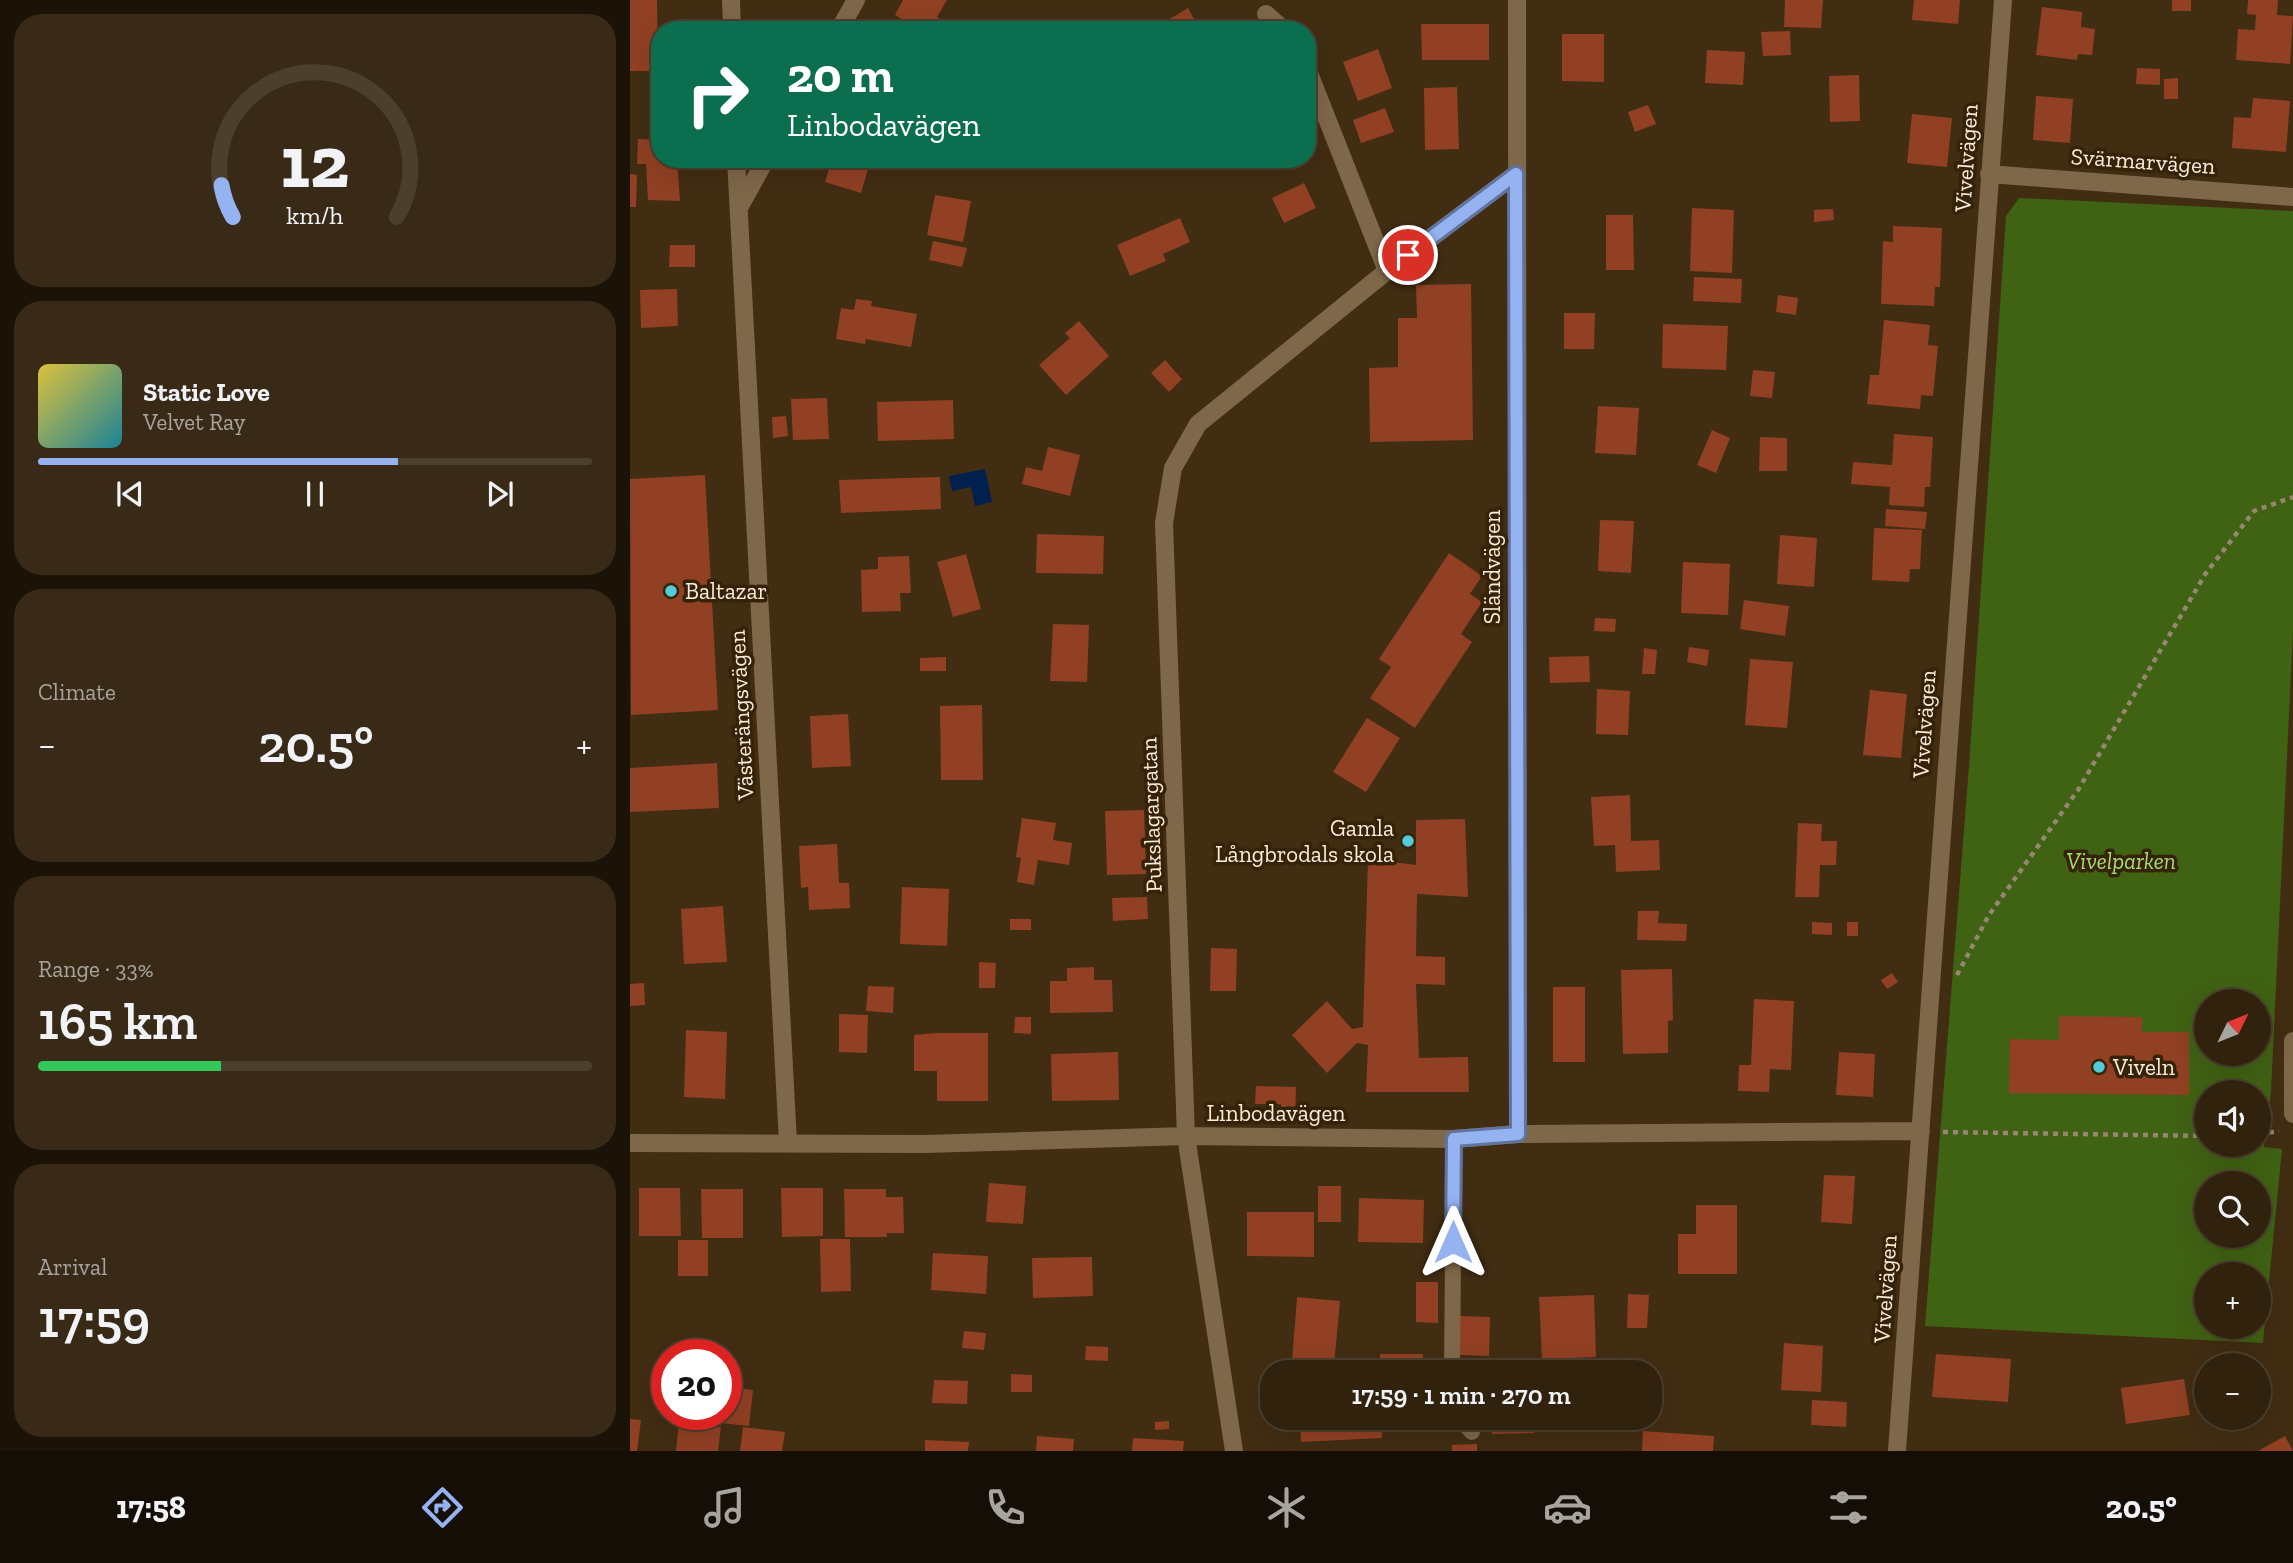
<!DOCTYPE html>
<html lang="en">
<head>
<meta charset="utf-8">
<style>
	:root { --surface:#31220e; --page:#392a17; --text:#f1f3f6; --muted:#a8a49e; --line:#4c3f2e; --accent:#95b2f1 }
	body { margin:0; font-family:"Zilla Slab",serif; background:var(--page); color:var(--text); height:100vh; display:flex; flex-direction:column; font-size:26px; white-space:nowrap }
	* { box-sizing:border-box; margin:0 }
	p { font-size:23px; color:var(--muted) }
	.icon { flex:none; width:38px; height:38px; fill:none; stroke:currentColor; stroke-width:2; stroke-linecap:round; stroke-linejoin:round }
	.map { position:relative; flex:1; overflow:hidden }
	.sheet { display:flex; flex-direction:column; gap:14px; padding:14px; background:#1b1308; width:630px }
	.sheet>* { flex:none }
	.top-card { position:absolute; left:21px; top:21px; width:665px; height:147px; border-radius:28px; box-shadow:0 7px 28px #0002,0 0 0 2px var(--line); background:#0b6e4f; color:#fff; overflow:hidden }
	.needle { width:46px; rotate:47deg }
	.tools { position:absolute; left:1564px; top:989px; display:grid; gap:14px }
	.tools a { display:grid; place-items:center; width:77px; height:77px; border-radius:50%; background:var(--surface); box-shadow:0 7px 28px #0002,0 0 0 2px var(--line); font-size:35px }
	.speed { position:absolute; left:21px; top:1339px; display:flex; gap:14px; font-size:35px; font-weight:700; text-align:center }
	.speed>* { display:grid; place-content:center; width:91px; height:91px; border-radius:50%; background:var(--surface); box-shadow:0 7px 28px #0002,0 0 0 2px var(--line); line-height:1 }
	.speed .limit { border:10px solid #d22; background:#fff; color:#111 }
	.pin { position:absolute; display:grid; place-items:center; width:60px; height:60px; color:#fff; margin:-30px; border:4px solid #fff; border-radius:50%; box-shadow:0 2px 7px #0007 }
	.me { position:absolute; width:77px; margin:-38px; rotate:0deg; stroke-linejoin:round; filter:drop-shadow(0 0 5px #0008) }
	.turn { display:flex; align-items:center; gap:24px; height:147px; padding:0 21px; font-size:32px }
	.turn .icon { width:91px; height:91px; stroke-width:2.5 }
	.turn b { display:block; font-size:49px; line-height:60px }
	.big { font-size:52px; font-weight:600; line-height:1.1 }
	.sheet .widget { flex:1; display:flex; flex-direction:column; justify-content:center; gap:10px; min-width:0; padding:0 24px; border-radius:28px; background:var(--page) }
	.sheet .dial { align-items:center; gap:0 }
	.dial svg { height:182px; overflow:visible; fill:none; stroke:var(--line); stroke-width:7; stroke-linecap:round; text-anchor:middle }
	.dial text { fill:var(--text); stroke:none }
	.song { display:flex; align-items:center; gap:21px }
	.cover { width:84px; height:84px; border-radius:10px; background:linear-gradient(135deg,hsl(50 70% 55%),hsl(190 70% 35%)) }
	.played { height:7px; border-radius:4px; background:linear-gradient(90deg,var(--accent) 65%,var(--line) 65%) }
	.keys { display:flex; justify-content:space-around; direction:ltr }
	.heat { display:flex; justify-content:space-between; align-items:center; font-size:38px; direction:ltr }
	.charge { height:10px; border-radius:5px; background:linear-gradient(90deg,#34c759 33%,var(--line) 0) }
	.trip { position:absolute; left:630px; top:1360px; width:402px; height:70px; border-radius:28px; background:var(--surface); box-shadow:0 7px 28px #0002,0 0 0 2px var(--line); font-weight:600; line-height:70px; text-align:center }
	.tabs { display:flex; height:112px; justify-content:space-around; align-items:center; background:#140e06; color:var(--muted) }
	.tabs .icon { width:49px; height:49px }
	.tabs .selected { color:var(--accent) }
	.tabs b { font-size:32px; color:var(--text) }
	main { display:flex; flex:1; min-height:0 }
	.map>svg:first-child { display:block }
</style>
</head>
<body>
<main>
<section class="sheet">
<div class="widget dial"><svg viewBox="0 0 100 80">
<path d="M14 69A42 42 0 1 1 86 69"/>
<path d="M14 69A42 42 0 0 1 9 55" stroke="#95b2f1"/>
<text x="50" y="56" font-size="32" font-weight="700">12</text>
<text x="50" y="72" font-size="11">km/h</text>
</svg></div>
<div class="widget">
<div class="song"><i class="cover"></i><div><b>Static Love</b><p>Velvet Ray</p></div></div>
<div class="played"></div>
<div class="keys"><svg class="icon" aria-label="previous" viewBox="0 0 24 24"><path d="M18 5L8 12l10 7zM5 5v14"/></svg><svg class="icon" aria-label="pause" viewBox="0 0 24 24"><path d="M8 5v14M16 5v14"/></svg><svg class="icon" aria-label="next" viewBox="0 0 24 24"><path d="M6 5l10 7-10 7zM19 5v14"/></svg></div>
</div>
<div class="widget"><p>Climate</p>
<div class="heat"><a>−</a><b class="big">20.5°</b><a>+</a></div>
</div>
<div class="widget"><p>Range · 33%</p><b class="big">165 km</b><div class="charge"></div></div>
<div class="widget"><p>Arrival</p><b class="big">17:59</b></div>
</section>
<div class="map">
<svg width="1663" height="1451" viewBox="0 0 1663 1451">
	<rect width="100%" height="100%" fill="#412d12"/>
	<path fill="#406213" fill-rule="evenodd" d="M1389,198L1663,211V631L1641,1091L1634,1147L1652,1149L1633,1343L1295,1326L1339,766L1376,216ZM1577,1001H1629V1054H1577ZM1577,1092H1629V1144H1577ZM1577,1183H1629V1236H1577ZM1577,1274H1629V1326H1577Z"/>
	<path fill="#00204e" d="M355,469L362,502L345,506L341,487L322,491L319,476Z"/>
	<path fill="#914023" d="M0,0H27L28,71H0Z
		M273,0H317L307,17L322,26L320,30H274L278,23L265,15Z
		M1155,0H1193L1191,28L1154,27Z
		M1284,0H1330L1328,24L1282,20Z
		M1542,0H1561V11H1542Z
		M1618,0H1648L1647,15L1663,16L1660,64L1606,60L1608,29L1625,30L1626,15L1617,14Z
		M1412,7L1452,12L1451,27L1465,29L1462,55L1448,54L1447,60L1406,55Z
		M558,8L570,30H521Z
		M791,24H859V60H792Z
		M1160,31L1161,55L1133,56L1131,32Z
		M932,34H974V82L932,81Z
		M748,49L762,88L728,101L713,62Z
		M1077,50L1115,52L1113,85L1075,83Z
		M1507,68L1530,69V85L1506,84Z
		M1229,75L1230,121L1200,122L1199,76Z
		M1548,78V99H1534V79Z
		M827,87L829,149L795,150L794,88Z
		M1406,96L1443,99L1440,143L1403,140Z
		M1623,98L1660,101L1656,152L1602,148L1604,117L1621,118Z
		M1018,105L1026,124L1005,132L998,112Z
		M755,108L764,132L731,143L723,120Z
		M1282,114L1322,118L1317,167L1277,163Z
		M8,139L30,140V159H47L50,201L18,200L16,164H7Z
		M202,159H241L231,193L195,182Z
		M573,159H594L577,167Z
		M0,174L7,175L6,207H0Z
		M674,183L686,208L654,223L642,198Z
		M305,195L341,201L333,242L297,235Z
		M1062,208L1104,210L1102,273L1060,271Z
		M1203,209L1204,220L1184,222V210Z
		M976,215H1003L1004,270H976Z
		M550,218L560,242L533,254L536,261L500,276L487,245Z
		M1263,226L1312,228L1310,287H1305L1304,306L1251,304L1253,241L1263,242Z
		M303,241L337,248L332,267L299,260Z
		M40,245H65V267H39Z
		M1064,277L1112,279L1111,303L1063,301Z
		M841,284L843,440L740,442L739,368L768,367V318H787L786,285Z
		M47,289L48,326L11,328L10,290Z
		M1148,295L1168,298L1166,315L1146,312Z
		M226,299L242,301L241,306L287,314L281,347L236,339L235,344L206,339L211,308L224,310Z
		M934,313H965L964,349H934Z
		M1254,320L1300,325L1298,345L1308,346L1303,396L1291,395L1290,409L1237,404L1240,375H1249Z
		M449,321L479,356L436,395L409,365L440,338L435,333Z
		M1033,324L1098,326L1096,370L1032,368Z
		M535,360L552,379L539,392L521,373Z
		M1123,370L1145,372L1142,398L1120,396Z
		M197,398L199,439L163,440L161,399Z
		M323,400L324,439L248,441L247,402Z
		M968,406L1009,408L1006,455L965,453Z
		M156,416L158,436L143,438L142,417Z
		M1082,430L1100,438L1086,473L1067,465Z
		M1264,434L1303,437L1300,487H1295L1294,507L1259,505L1260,487L1221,484L1223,462L1262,465Z
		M1130,437L1157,438V471H1129Z
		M418,447L450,455L440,496L392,484L396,467L412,471Z
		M75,475L88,710L1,715L0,479Z
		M310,477L311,509L211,513L209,480Z
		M1256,509L1297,512L1295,529L1255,526Z
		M970,520L1004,521L1001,573L968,571Z
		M1244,528L1292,530L1290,569H1280L1279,582L1242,580Z
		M407,534L474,536L473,574L406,573Z
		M1150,535L1187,538L1184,587L1147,584Z
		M819,553L852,576L840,594L852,602L831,634L842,642L785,728L740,698L761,667L749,659Z
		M336,554L351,609L323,617L307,562Z
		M279,556L281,593H270L271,611L232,612L231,570L248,569V557Z
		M1053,562L1100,564L1098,615L1051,613Z
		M1114,600L1159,606L1155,636L1110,629Z
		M965,618L986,619L985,632L964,631Z
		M423,624L459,625L457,682L420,681Z
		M1059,647L1079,650L1077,666L1057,662Z
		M1014,648L1027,650L1025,674H1012Z
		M959,656L960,682L920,683L919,657Z
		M316,657V671H290V658Z
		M1120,659L1163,662L1157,728L1115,725Z
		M967,689L1000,691L998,735L966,734Z
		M1240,690L1277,694L1271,758L1233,755Z
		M352,705L353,780H311L310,706Z
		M218,714L221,766L182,768L180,716Z
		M737,718L770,738L736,792L703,772Z
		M87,763L89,808L0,812V768Z
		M1000,795L1001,841L1029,840L1030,870L986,872L985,845L964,846L961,797Z
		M514,810L516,874L477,875L475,811Z
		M392,818L426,823L423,840L442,843L439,865L408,860L404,885L387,882L391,858L386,857Z
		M835,819L838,897L787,894L786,956L815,957V985L786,984L789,1058L838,1057L839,1092H736L738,1045L727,1043L697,1073L662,1035L697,1001L722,1029L733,1027L738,859L786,865V820Z
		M1168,823L1192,824L1191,841H1207L1206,865H1190L1189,897H1165Z
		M207,844L209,883H219L220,908L179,910L178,887L171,888L169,846Z
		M272,887L319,889L317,946L270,944Z
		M517,897L518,919L483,921L482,898Z
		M93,906L97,962L54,964L51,909Z
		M1008,911H1029L1028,923L1057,924L1056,941L1007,940Z
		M380,919H401V930H380Z
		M1182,922L1202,923V935L1182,934Z
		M1217,922H1228V936H1217Z
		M581,948L607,949L606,991H580Z
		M349,962L366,963L365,988H349Z
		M464,967V980H482L483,1012L420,1013V981H437V968Z
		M1042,969L1043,1020L1038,1021V1053L993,1054L991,970Z
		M1262,973L1268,982L1257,989L1251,980Z
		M14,983L15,1005L0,1006V984Z
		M238,986L264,987L263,1013L236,1011Z
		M923,987H955V1062H923Z
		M1124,999L1164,1001L1161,1070L1140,1069L1139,1092L1108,1091L1109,1065H1121Z
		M209,1014L238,1015L237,1053L209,1052Z
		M1429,1016L1512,1017V1032H1559V1095L1379,1093L1380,1039L1429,1040Z
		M385,1017H401V1034L384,1033Z
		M56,1030L97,1032L95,1099L54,1097Z
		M307,1033H358V1101H307V1071H284V1035Z
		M488,1052L489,1100L422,1101L421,1054Z
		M1209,1052L1245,1054L1243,1097L1206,1095Z
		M626,1086L666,1087L665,1118H651V1104H625Z
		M1194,1175L1225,1176L1222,1224L1191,1222Z
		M359,1183L396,1186L393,1224L356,1222Z
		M688,1186H711V1222H688Z
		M9,1188H50L51,1236H9Z
		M151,1188H193V1236L152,1237Z
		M71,1189H113V1238H72Z
		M214,1189H256V1197H273L274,1233H257V1237H215Z
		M729,1198L794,1200L793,1243L728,1242Z
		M1066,1205H1107V1274H1048V1234H1066Z
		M617,1212H684V1257L617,1256Z
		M190,1239H220L221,1291L191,1292Z
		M48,1240H78V1276H48Z
		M303,1253L358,1256L356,1294L301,1290Z
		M462,1257L463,1296L403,1298L402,1258Z
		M786,1282H808V1323L786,1322Z
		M998,1294L1019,1295L1017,1328H997Z
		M964,1295L966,1357L912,1359L909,1297Z
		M667,1297L710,1301L704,1365L662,1361Z
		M830,1316L860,1317L859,1356L829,1355Z
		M334,1331L356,1333L354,1350L332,1348Z
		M1154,1343L1193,1346L1191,1392L1151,1390Z
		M456,1346L478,1347V1361L455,1360Z
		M750,1354H793V1372H750Z
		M1306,1354L1381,1359L1378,1402L1302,1397Z
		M381,1374L402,1375V1392H381Z
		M1554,1379L1560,1415L1496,1424L1491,1388Z
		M304,1380L338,1381L337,1404L302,1403Z
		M96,1387L123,1390L119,1426L90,1423L91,1414H96Z
		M1182,1400L1217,1402L1216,1427L1181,1425Z
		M670,1418H751L752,1438L671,1442Z
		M862,1418H904V1433L862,1434Z
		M0,1419L11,1420L7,1451H0Z
		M539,1421V1429L525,1430V1422Z
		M49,1422L91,1427L88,1451H46Z
		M113,1427L155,1432L152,1451H110Z
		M1013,1431L1084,1436L1083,1451H1012Z
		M407,1436L444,1439L443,1451H406Z
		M1655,1436L1663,1451H1628Z
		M503,1438L554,1441L553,1451H502Z
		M295,1440L339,1442L338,1451H295Z
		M847,1444V1451H822V1445Z"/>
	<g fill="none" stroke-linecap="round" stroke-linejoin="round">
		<path stroke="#978670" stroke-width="4.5" stroke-dasharray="5 5" stroke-linecap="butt" d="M1327,975L1359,915L1448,790L1576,573L1624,511L1663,497
			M1313,1132L1577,1136
			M1629,1134L1649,1131"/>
		<path stroke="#7f6749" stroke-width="16" d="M822,1372L824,1139
			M829,1418L842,1432"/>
		<path stroke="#7f6749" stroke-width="18" d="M101,0L102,30
			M887,0L888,1134
			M636,14L654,30
			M209,30L226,0
			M677,68L757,271
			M106,159L158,1143
			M1359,174L1663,197
			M109,208L136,159
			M1663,1041V1114
			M0,1143L295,1144L556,1136L824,1139L888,1134L1291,1131
			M604,1451L556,1136L534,523L543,468L568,424L757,271L886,174
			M1267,1451L1373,0"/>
	</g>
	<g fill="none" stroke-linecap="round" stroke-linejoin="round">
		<defs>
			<path id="route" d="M778,255L886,174L888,1134L824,1139L823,1242"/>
		</defs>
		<use href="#route" stroke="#61749d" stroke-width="18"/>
		<use href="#route" stroke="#95b2f1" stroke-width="12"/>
	</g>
	<g fill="#53cbdb" stroke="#362307" stroke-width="2.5">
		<circle cx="41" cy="591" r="7"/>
		<circle cx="778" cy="841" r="7"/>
		<circle cx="1469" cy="1067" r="7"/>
	</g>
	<g text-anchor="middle" stroke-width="7" stroke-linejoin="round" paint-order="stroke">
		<g font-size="23" fill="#f9ecdc" stroke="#362307">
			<text transform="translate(1336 158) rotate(-86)" y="8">Vivelvägen</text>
			<text transform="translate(1513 161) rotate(4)" y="8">Svärmarvägen</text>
			<text transform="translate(862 567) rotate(-90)" y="8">Sländvägen</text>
			<text transform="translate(111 715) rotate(-93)" y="8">Västerängsvägen</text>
			<text transform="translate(1294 724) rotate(-86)" y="8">Vivelvägen</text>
			<text transform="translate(521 815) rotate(-92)" y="8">Pukslagargatan</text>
			<text x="646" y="1121">Linbodavägen</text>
			<text transform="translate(1255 1289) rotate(-86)" y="8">Vivelvägen</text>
		</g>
		<g font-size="23" fill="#f9ecdc" stroke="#362307" text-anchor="start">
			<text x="55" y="599">Baltazar</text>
			<text x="764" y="836" text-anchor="end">Gamla<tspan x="764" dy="26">Långbrodals skola</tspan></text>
			<text x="1483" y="1075">Viveln</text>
		</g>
		<g font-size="23" font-style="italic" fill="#a5da70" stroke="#362307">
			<text x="1491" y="869">Vivelparken</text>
		</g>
	</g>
</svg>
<div class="tools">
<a><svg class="needle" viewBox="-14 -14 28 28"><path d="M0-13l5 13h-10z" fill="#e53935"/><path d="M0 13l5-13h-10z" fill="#a8a49e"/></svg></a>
<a><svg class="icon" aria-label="sound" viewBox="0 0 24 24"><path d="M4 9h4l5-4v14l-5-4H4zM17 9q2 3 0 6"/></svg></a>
<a><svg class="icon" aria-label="search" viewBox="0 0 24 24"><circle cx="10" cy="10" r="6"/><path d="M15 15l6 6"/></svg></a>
<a>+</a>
<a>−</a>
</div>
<div class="speed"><div class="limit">20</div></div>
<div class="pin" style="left:778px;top:255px;background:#d93025"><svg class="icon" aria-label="arrive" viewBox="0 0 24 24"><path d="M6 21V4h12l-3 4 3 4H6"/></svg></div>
<svg class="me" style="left:823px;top:1242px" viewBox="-20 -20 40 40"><path d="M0-17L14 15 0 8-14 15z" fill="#95b2f1" stroke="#fff" stroke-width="4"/></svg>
<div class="trip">17:59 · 1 min · 270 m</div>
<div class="top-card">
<div class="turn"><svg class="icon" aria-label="right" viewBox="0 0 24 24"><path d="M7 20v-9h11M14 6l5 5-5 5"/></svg><div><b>20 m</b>Linbodavägen</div></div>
</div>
</div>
</main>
<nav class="tabs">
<b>17:58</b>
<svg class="icon selected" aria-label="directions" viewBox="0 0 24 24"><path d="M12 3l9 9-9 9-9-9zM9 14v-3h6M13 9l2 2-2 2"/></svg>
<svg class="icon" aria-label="music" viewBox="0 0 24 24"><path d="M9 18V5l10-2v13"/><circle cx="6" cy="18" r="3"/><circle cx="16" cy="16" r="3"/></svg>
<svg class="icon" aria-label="phone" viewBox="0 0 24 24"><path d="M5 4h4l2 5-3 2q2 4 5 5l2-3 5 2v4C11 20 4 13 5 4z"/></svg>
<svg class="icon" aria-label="climate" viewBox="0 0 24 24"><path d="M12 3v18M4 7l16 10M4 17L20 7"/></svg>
<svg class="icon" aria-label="car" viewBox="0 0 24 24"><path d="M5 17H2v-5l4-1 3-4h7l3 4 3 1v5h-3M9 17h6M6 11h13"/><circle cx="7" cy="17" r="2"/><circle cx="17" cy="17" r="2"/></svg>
<svg class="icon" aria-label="filters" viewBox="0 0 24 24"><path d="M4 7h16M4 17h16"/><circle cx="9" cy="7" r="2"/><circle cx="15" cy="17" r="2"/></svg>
<b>20.5°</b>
</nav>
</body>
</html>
